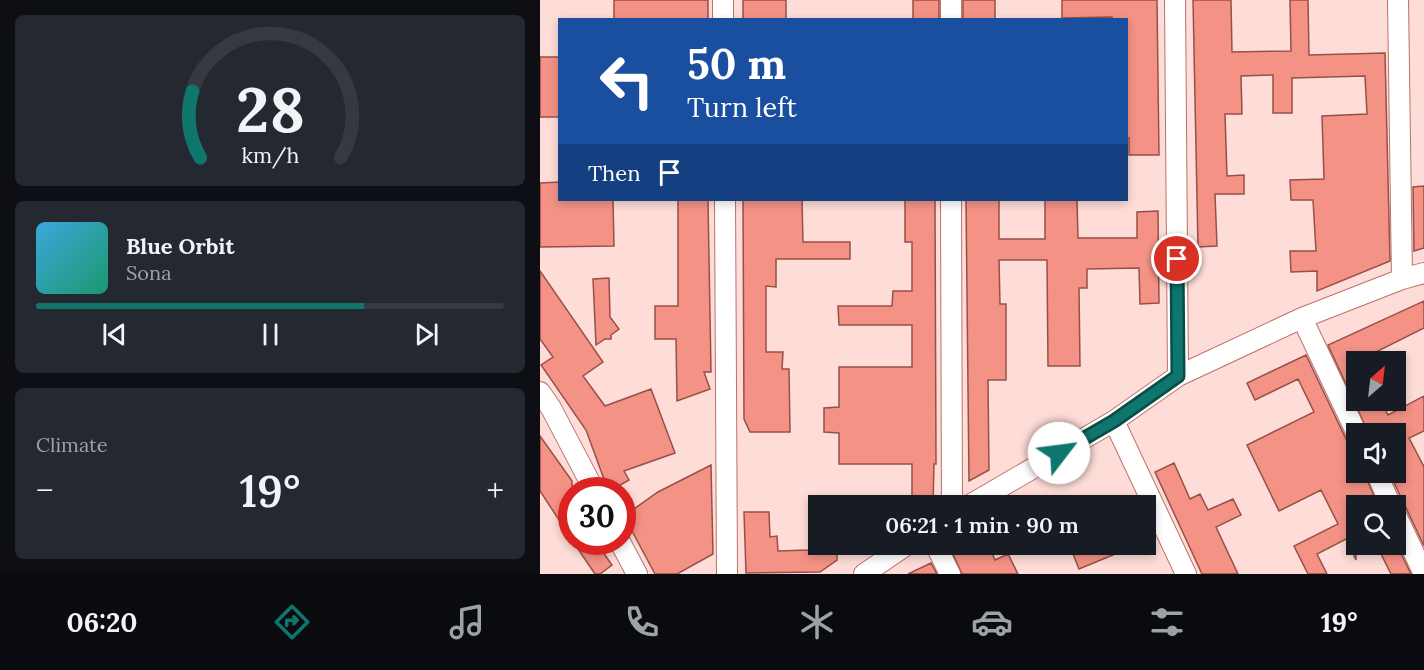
<!DOCTYPE html>
<html lang="en">
<head>
<meta charset="utf-8">
<style>
	:root { --surface:#171b24; --page:#242831; --text:#f1f3f6; --muted:#9ea1a6; --line:#363941; --accent:#0f766e }
	body { margin:0; font-family:Lora,serif; background:var(--page); color:var(--text); height:100vh; display:flex; flex-direction:column; font-size:22px; white-space:nowrap }
	* { box-sizing:border-box; margin:0 }
	p { font-size:20px; color:var(--muted) }
	.icon { flex:none; width:33px; height:33px; fill:none; stroke:currentColor; stroke-width:2; stroke-linecap:round; stroke-linejoin:round }
	.map { position:relative; flex:1; overflow:hidden }
	.sheet { display:flex; flex-direction:column; gap:15px; padding:15px; background:#0d0f14; width:540px }
	.sheet>* { flex:none }
	.guide { position:absolute; left:18px; top:18px; width:570px; height:183px; border-radius:0px; box-shadow:0 3px 9px #0003; background:#1a4fa0; color:#fff; overflow:hidden }
	.needle { width:39px; rotate:28deg }
	.tools { position:absolute; left:806px; top:351px; display:grid; gap:12px }
	.tools a { display:grid; place-items:center; width:60px; height:60px; border-radius:0px; background:var(--surface); box-shadow:0 3px 9px #0003; font-size:30px }
	.speed { position:absolute; left:18px; top:477px; display:flex; gap:12px; font-size:30px; font-weight:700; text-align:center }
	.speed>* { display:grid; place-content:center; width:78px; height:78px; border-radius:50%; background:var(--surface); box-shadow:0 3px 9px #0003; line-height:1 }
	.speed .limit { border:9px solid #d22; background:#fff; color:#111 }
	.pin { position:absolute; display:grid; place-items:center; width:51px; height:51px; color:#fff; margin:-26px; border:3px solid #fff; border-radius:50%; box-shadow:0 2px 6px #0007 }
	.me { position:absolute; width:66px; margin:-33px; rotate:60deg; stroke-linejoin:round; filter:drop-shadow(0 0 4px #0008) }
	.turn { display:flex; align-items:center; gap:21px; height:126px; padding:0 30px; font-size:27px }
	.turn .icon { width:78px; height:78px; stroke-width:2.5 }
	.turn b { display:block; font-size:42px; line-height:51px }
	.then { display:flex; align-items:center; height:57px; padding:0 30px; background:#0003; gap:12px; font-size:22px }
	.big { font-size:45px; font-weight:600; line-height:1.1 }
	.sheet .tile { flex:1; display:flex; flex-direction:column; justify-content:center; gap:9px; min-width:0; padding:0 21px; border-radius:9px; background:var(--page) }
	.sheet .dial { align-items:center; gap:0 }
	.dial svg { height:156px; overflow:visible; fill:none; stroke:var(--line); stroke-width:7; stroke-linecap:round; text-anchor:middle }
	.dial text { fill:var(--text); stroke:none }
	.song { display:flex; align-items:center; gap:18px }
	.cover { width:72px; height:72px; border-radius:9px; background:linear-gradient(135deg,hsl(200 70% 55%),hsl(160 70% 35%)) }
	.played { height:6px; border-radius:3px; background:linear-gradient(90deg,var(--accent) 70%,var(--line) 70%) }
	.keys { display:flex; justify-content:space-around; direction:ltr }
	.heat { display:flex; justify-content:space-between; align-items:center; font-size:33px; direction:ltr }
	.trip { position:absolute; left:268px; top:495px; width:348px; height:60px; border-radius:0px; background:var(--surface); box-shadow:0 3px 9px #0003; font-weight:600; line-height:60px; text-align:center }
	.dock { display:flex; height:96px; justify-content:space-around; align-items:center; background:#090b0e; color:var(--muted) }
	.dock .icon { width:42px; height:42px }
	.dock .selected { color:var(--accent) }
	.dock b { font-size:27px; color:var(--text) }
	main { display:flex; flex:1; min-height:0 }
	.map>svg:first-child { display:block }
</style>
</head>
<body>
<main>
<section class="sheet">
<div class="tile dial"><svg viewBox="0 0 100 80">
<path d="M14 69A42 42 0 1 1 86 69"/>
<path d="M14 69A42 42 0 0 1 10 35" stroke="#0f766e"/>
<text x="50" y="56" font-size="32" font-weight="700">28</text>
<text x="50" y="72" font-size="11">km/h</text>
</svg></div>
<div class="tile">
<div class="song"><i class="cover"></i><div><b>Blue Orbit</b><p>Sona</p></div></div>
<div class="played"></div>
<div class="keys"><svg class="icon" aria-label="previous" viewBox="0 0 24 24"><path d="M18 5L8 12l10 7zM5 5v14"/></svg><svg class="icon" aria-label="pause" viewBox="0 0 24 24"><path d="M8 5v14M16 5v14"/></svg><svg class="icon" aria-label="next" viewBox="0 0 24 24"><path d="M6 5l10 7-10 7zM19 5v14"/></svg></div>
</div>
<div class="tile"><p>Climate</p>
<div class="heat"><a>−</a><b class="big">19°</b><a>+</a></div>
</div>
</section>
<div class="map">
<svg width="884" height="574" viewBox="0 0 884 574">
	<rect width="100%" height="100%" fill="#fedcd7"/>
	<path fill="#f49286" stroke="#975048" stroke-width="1.5" d="M74,0H168V20H74Z
		M203,0H246V20H203Z
		M373,0H399V20H373Z
		M423,0H455V20H423Z
		M522,0H617L619,155H589V138H586V20H572V17L522,18Z
		M653,0H691L692,52L751,51L750,0H768L769,55L845,53L850,261L777,291V271L751,272L750,251H776L773,200H751L750,180L784,179L782,116L827,114L825,76L752,78V113H733V75L701,76L702,114H685L687,176L704,175V194H675L677,246L658,247Z
		M0,57H20V117H0Z
		M20,182V200H73L74,246L0,247V183Z
		M884,186V248L874,251L873,187Z
		M138,200H168L171,372H164L170,389L137,401L136,339H115V306H138Z
		M203,200H262L263,242H310V259H236V287L226,286V352H243L242,369H249L250,432H210L204,419Z
		M365,200H395L396,464H394L393,506H372V464H299V433L284,432V408L299,407V367H372V325H299L298,306H352L353,291H372V242H365Z
		M426,200H459V239H505V200H537L538,238H597V212L618,211L619,303L600,304L599,268L547,269V288H539L540,366H508L507,260H459L460,304H466V380H448L449,470L429,481Z
		M0,271L63,362L43,376L65,406L111,389L135,453L84,471L89,480L72,490H68L46,430L1,365L13,357L0,339Z
		M69,278L70,317L79,329L71,335V339H65L56,345L53,279Z
		M884,301V328L816,362V400H841L848,415L884,396V431L869,438L884,467V546L849,472H855V434H829L788,345Z
		M766,355L806,439L811,444L816,446V472H824L838,506H816V560L806,539L777,554L787,574H768L754,546L798,524L781,490L739,511L707,445L774,412L758,379L715,400L707,383Z
		M0,436L32,481V516L21,523L0,491Z
		M634,463L650,499L660,494L668,510L693,499L701,515L676,527L698,574H662L615,472Z
		M171,465L173,554L137,574H115L84,516L118,492Z
		M204,512H229L230,537L237,536L238,551L269,550V544H297V560L280,572L206,573Z
		M855,541L871,574H851L836,544H855Z
		M48,542H56L72,565L60,574H55L38,549Z
		M415,544H448L455,560L468,554L478,574H422L412,552L417,550Z
		M529,544H597V545L539,569Z
		M391,563L397,574H368Z"/>
	<g fill="none" stroke-linecap="round" stroke-linejoin="round">
		<defs>
			<path id="minor" d="M183,0V20
				M411,0V20
				M635,0L638,376
				M858,0L862,279
				M185,200L187,574
				M411,200L412,506
				M762,318L817,434
				M0,392L11,408L54,490
				M574,421L646,574
				M836,472L851,506
				M428,506L574,421L638,376L762,318L862,279L884,273
				M855,513L884,574
				M80,542L97,574
				M395,544L410,574
				M324,574L368,544"/>
		</defs>
		<use href="#minor" stroke="#bc7268" stroke-width="22"/>
		<use href="#minor" stroke="#fff" stroke-width="20"/>
	</g>
	<g fill="none" stroke-linecap="round" stroke-linejoin="round">
		<defs>
			<path id="route" d="M519,453L574,421L638,376L637,259"/>
		</defs>
		<use href="#route" stroke="#0a4d48" stroke-width="15"/>
		<use href="#route" stroke="#0f766e" stroke-width="10"/>
	</g>
</svg>
<div class="tools">
<a><svg class="needle" viewBox="-14 -14 28 28"><path d="M0-13l5 13h-10z" fill="#e53935"/><path d="M0 13l5-13h-10z" fill="#9ea1a6"/></svg></a>
<a><svg class="icon" aria-label="sound" viewBox="0 0 24 24"><path d="M4 9h4l5-4v14l-5-4H4zM17 9q2 3 0 6"/></svg></a>
<a><svg class="icon" aria-label="search" viewBox="0 0 24 24"><circle cx="10" cy="10" r="6"/><path d="M15 15l6 6"/></svg></a>
</div>
<div class="speed"><div class="limit">30</div></div>
<div class="pin" style="left:637px;top:259px;background:#d93025"><svg class="icon" aria-label="arrive" viewBox="0 0 24 24"><path d="M6 21V4h12l-3 4 3 4H6"/></svg></div>
<svg class="me" style="left:519px;top:453px" viewBox="-20 -20 40 40"><circle r="19" fill="#fff"/><path d="M0-13L10 11 0 6-10 11z" fill="#0f766e"/></svg>
<div class="trip">06:21 · 1 min · 90 m</div>
<div class="guide">
<div class="turn"><svg class="icon" aria-label="left" viewBox="0 0 24 24"><path d="M17 20v-9H6M10 6l-5 5 5 5"/></svg><div><b>50 m</b>Turn left</div></div>
<div class="then">Then<svg class="icon" aria-label="arrive" viewBox="0 0 24 24"><path d="M6 21V4h12l-3 4 3 4H6"/></svg></div>
</div>
</div>
</main>
<nav class="dock">
<b>06:20</b>
<svg class="icon selected" aria-label="directions" viewBox="0 0 24 24"><path d="M12 3l9 9-9 9-9-9zM9 14v-3h6M13 9l2 2-2 2"/></svg>
<svg class="icon" aria-label="music" viewBox="0 0 24 24"><path d="M9 18V5l10-2v13"/><circle cx="6" cy="18" r="3"/><circle cx="16" cy="16" r="3"/></svg>
<svg class="icon" aria-label="phone" viewBox="0 0 24 24"><path d="M5 4h4l2 5-3 2q2 4 5 5l2-3 5 2v4C11 20 4 13 5 4z"/></svg>
<svg class="icon" aria-label="climate" viewBox="0 0 24 24"><path d="M12 3v18M4 7l16 10M4 17L20 7"/></svg>
<svg class="icon" aria-label="car" viewBox="0 0 24 24"><path d="M5 17H2v-5l4-1 3-4h7l3 4 3 1v5h-3M9 17h6M6 11h13"/><circle cx="7" cy="17" r="2"/><circle cx="17" cy="17" r="2"/></svg>
<svg class="icon" aria-label="filters" viewBox="0 0 24 24"><path d="M4 7h16M4 17h16"/><circle cx="9" cy="7" r="2"/><circle cx="15" cy="17" r="2"/></svg>
<b>19°</b>
</nav>
</body>
</html>
